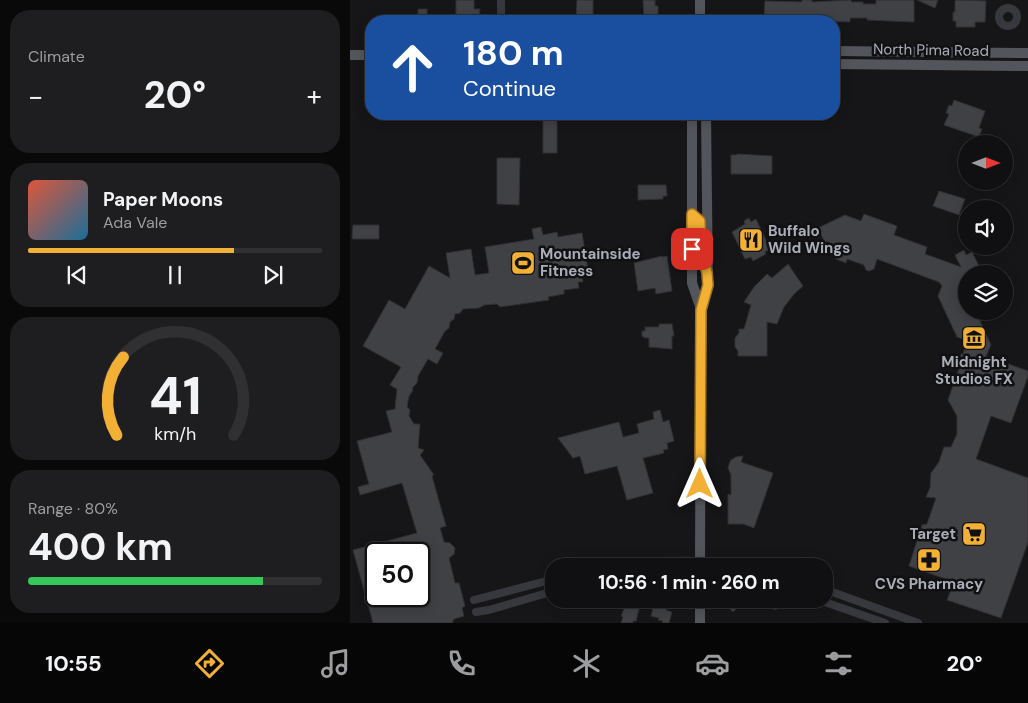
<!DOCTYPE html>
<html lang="en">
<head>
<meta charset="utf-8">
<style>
	:root { --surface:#101012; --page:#1e1e20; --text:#f1f3f6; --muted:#9c9d9f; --line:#303032; --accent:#f2b134 }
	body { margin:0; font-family:"DM Sans",sans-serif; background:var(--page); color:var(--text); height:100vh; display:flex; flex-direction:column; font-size:19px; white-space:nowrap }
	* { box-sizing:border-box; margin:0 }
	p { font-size:16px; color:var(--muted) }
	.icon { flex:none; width:28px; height:28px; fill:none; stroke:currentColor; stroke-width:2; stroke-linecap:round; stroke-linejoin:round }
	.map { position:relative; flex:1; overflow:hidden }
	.panel { display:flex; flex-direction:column; gap:10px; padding:10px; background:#09090a; width:350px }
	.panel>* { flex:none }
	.hud { position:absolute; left:15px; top:15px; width:475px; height:105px; border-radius:20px; box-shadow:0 2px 12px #0003,0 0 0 1px var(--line); background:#1a4fa0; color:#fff; overflow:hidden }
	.needle { width:32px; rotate:90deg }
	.controls { position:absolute; left:608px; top:135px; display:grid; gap:10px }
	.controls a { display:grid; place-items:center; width:55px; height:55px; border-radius:50%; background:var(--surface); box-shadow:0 2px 12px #0003,0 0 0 1px var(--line); font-size:25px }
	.speed { position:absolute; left:15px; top:542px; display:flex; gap:10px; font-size:25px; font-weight:700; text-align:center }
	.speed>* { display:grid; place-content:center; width:65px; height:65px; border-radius:50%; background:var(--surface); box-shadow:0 2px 12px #0003,0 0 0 1px var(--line); line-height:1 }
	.speed .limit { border:2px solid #111; border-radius:8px; background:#fff; color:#111 }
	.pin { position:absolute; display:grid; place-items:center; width:42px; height:42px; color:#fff; margin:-21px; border-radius:10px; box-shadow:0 2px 8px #0006 }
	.me { position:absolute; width:55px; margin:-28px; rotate:0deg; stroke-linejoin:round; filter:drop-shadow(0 0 4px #0008) }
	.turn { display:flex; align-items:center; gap:18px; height:105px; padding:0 15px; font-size:22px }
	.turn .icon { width:65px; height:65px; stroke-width:2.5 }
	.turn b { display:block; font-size:35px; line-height:42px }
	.big { font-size:38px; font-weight:700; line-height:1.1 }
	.panel .tile { flex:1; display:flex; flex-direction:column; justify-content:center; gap:8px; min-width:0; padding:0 18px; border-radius:20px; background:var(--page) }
	.panel .dial { align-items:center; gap:0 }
	.dial svg { height:130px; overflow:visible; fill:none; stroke:var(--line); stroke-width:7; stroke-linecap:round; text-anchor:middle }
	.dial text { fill:var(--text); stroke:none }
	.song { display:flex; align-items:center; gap:15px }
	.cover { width:60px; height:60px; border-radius:8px; background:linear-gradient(135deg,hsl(10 70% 55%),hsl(200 70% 35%)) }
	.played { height:5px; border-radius:2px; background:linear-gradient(90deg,var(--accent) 70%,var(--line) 70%) }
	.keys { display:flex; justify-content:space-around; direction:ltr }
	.heat { display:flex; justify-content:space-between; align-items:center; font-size:28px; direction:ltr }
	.charge { height:8px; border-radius:4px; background:linear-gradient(90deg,#34c759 80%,var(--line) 0) }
	.trip { position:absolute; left:195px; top:558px; width:288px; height:50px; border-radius:20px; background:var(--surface); box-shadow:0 2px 12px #0003,0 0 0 1px var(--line); font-weight:700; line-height:50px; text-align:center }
	.menu { display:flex; height:80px; justify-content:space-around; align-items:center; background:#060607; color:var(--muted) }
	.menu .icon { width:35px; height:35px }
	.menu .on { color:var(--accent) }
	.menu b { font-size:22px; color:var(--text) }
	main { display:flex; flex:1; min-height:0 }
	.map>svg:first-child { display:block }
</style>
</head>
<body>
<main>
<section class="panel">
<div class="tile"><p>Climate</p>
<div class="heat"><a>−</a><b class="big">20°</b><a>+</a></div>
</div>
<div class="tile">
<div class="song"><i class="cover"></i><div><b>Paper Moons</b><p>Ada Vale</p></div></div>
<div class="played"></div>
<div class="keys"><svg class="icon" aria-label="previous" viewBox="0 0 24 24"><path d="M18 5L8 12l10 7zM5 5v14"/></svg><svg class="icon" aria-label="pause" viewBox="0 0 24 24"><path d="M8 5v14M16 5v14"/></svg><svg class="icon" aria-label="next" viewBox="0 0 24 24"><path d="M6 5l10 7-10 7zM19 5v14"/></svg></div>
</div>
<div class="tile dial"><svg viewBox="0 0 100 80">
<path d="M14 69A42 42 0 1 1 86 69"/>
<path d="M14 69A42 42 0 0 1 18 21" stroke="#f2b134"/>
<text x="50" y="56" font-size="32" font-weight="700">41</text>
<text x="50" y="72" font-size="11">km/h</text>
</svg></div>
<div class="tile"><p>Range · 80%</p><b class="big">400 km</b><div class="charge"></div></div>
</section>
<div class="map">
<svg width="678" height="623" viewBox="0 0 678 623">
	<rect width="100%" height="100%" fill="#161618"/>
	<path fill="#404145" stroke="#303034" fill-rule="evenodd" d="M106,0H124V9H130L129,17H106Z
		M227,0H243V17H241V21H230V18H226Z
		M293,0H305V6H308V21L294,20Z
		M452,0H462V2L501,0V2H513V4H526V0H564V22L517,20V18H500V22L478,21V18H461V21H453V18H435V21H420V18H414L415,1L452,2Z
		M567,0H588L585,8Z
		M607,0L636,1L635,22H625V27H606V21H603V12H605V1Z
		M68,9H77V21H68Z
		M604,100L635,111L629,128L632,129L629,137L594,125L599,114L596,113L599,105L602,106Z
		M193,114H207V153H193Z
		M387,154L422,156V174H381V155H387Z
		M147,158H170L169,205L147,204Z
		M288,185H316L317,196H313V199L288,200Z
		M589,191L615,199L609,215L583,206Z
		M514,214L547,226L544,235L577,247L575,254L611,267L605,255L614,250L616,255L622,252L633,274H616V311H651L630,321L641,345L636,356L678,371V376L661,423L641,416L626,459L678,478V542L651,618L597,600L604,582L559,566L572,525L577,524L586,498L576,497L580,488L581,473L589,462L594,447H601L607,434V416L598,400L612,360L610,355L613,354L616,345L613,339L607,337L588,296L592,286L589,282L527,259L524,269L519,271L516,270L514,265L497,259L496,263L486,259L478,241L475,243L468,228L495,215L511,221Z
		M399,218L401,222L406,219L420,249L415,252L416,254L403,261L401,257L395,259L382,232L395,224L394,221Z
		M3,225H29V239H2Z
		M191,227L193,235L207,232L208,237L232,233L239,275L232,276L233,282H228L229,288L214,290V294L198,297L199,300L150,307L147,304L134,305L129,308L113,309L110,313L105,314L104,319L100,322L99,328L95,331L85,349L93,353L87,364L78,359L68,376L67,383L63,387L62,392L59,396L57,407L60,410L59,416L64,424H70L68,448L74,450L70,455L84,475L82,476L96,526L90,528L94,542L100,543L105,548L104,554L99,558L105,583H109L115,606L112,608L114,616L104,619L102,623H23L3,550L67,533L52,483L10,495L8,487L19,484L7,441L42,432L36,411L45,409L47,389L40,385L51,367L13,346L39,300L55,309L79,266L100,278L96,253L121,249L125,275L139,273L135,247L184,239L182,229ZM26,554H69V596H26Z
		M312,256V257L317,256L322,291L306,294L305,288L288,291L284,263Z
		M438,264L453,286L444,294L434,307L427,324L417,322V356H388V351L385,347V338L389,333V329H394L401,305L394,302L404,287L417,274L422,278Z
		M309,324H322L324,336H322V349L299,347V338H295L292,336V331H295V327H309Z
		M310,410L313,422L319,420L324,441L317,443L318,449L313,450L314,453L293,458L303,493L277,500L267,466L235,474L230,456L223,458L208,438L269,422L273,437L289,433L287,424L304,419L303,412Z
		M393,456L391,462L423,473L404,528L393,524H378V494L381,495V475L378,468L379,464L381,460L386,457Z
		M278,599L291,601L286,621H283V623H271L273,617L271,616Z
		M380,599H396L383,612L377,606V602Z
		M397,599H430L426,610Z
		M307,603L317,607L316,610L322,612L319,623H312L313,621L308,620L309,618L301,616L304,604L307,605Z"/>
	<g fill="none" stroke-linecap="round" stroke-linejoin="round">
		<path stroke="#37383d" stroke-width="8" d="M649 17a9 9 0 1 1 18 0a9 9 0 1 1-18 0Z
			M151,20V0
			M276,566C306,559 360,559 391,566
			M474,589L568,623
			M466,599L535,623
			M124,600L204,579
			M126,612L139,610L204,591"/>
		<path stroke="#53555c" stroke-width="10" d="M350,21V0
			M484,51L678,53
			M0,55H21
			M484,64L678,66
			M342,114V283L351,309
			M350,566L351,310L358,285L356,114
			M350,623V599"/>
	</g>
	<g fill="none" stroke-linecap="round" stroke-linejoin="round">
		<defs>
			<path id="route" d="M342,249V214L350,221L351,251L357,273L358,285L351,310L350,484"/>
		</defs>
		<use href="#route" stroke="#9d7322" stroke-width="12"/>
		<use href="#route" stroke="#f2b134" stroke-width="9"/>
	</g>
	<defs>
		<symbol id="restaurant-square" viewBox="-11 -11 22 22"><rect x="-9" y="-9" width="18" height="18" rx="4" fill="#f2b134" stroke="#111113"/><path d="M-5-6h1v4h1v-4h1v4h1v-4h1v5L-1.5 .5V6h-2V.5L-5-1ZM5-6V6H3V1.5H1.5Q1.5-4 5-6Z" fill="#111"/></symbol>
		<symbol id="stadium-square" viewBox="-11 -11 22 22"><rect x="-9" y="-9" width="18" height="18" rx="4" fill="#f2b134" stroke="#111113"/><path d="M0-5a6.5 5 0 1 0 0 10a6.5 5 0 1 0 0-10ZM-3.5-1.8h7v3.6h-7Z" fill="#111"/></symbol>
		<symbol id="museum-square" viewBox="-11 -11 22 22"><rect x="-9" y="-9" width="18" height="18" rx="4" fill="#f2b134" stroke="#111113"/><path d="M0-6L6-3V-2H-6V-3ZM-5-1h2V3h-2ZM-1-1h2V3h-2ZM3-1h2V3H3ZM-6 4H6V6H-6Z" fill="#111"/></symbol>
		<symbol id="supermarket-square" viewBox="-11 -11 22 22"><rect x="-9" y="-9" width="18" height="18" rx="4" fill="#f2b134" stroke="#111113"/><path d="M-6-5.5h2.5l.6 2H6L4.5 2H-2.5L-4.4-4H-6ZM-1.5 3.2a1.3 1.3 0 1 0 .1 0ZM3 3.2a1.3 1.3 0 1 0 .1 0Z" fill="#111"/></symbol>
		<symbol id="pharmacy-square" viewBox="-11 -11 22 22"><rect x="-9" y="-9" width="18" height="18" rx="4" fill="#f2b134" stroke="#111113"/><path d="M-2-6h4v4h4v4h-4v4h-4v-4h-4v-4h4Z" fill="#111"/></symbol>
	</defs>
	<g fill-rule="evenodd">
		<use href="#restaurant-square" x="387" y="226" width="28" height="28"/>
		<use href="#stadium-square" x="159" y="249" width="28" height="28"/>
		<use href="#museum-square" x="610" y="324" width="28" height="28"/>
		<use href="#supermarket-square" x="610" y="520" width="28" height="28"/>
		<use href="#pharmacy-square" x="565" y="546" width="28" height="28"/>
	</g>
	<g text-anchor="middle" stroke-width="5" stroke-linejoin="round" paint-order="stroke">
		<g font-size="15" fill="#a8adb8" stroke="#111113">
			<text transform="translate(581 50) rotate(1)" y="5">North Pima Road</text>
		</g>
		<g font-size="15" font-weight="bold" fill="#a8adb8" stroke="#111113" text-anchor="start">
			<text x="418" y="236">Buffalo<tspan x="418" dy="17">Wild Wings</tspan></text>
			<text x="190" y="259">Mountainside<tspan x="190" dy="17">Fitness</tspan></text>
			<text x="624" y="367" text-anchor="middle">Midnight<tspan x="624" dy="17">Studios FX</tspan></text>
			<text x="606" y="539" text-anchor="end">Target</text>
			<text x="579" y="589" text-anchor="middle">CVS Pharmacy</text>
		</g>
	</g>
</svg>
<div class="controls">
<a><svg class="needle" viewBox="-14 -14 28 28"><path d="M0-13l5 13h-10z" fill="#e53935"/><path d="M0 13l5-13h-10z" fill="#9c9d9f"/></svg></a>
<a><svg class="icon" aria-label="sound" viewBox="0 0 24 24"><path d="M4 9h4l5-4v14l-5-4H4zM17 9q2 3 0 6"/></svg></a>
<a><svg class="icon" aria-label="layers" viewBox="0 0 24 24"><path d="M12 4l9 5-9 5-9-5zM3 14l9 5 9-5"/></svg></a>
</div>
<div class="speed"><div class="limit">50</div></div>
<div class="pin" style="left:342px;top:249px;background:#d93025"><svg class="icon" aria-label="arrive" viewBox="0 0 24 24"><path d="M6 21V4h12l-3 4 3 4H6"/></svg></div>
<svg class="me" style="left:350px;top:484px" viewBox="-20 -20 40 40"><path d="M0-17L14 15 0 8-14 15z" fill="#f2b134" stroke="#fff" stroke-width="4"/></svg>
<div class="trip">10:56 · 1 min · 260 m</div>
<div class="hud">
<div class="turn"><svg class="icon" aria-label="ahead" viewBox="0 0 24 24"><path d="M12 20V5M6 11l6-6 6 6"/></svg><div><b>180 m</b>Continue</div></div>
</div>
</div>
</main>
<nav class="menu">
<b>10:55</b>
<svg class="icon on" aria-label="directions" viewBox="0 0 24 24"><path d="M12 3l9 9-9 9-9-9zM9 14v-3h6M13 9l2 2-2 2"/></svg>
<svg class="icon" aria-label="music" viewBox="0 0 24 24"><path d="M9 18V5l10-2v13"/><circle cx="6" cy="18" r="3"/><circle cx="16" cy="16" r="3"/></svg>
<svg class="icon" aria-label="phone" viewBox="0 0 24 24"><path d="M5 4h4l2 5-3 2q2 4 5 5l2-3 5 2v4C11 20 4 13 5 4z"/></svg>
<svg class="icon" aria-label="climate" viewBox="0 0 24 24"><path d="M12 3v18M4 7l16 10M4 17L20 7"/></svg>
<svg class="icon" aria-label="car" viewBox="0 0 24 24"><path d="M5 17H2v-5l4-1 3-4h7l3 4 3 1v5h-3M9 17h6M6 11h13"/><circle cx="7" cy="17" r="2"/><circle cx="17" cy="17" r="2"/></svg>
<svg class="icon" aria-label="filters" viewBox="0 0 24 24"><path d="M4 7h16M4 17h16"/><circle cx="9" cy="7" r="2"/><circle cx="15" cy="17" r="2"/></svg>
<b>20°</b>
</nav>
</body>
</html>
